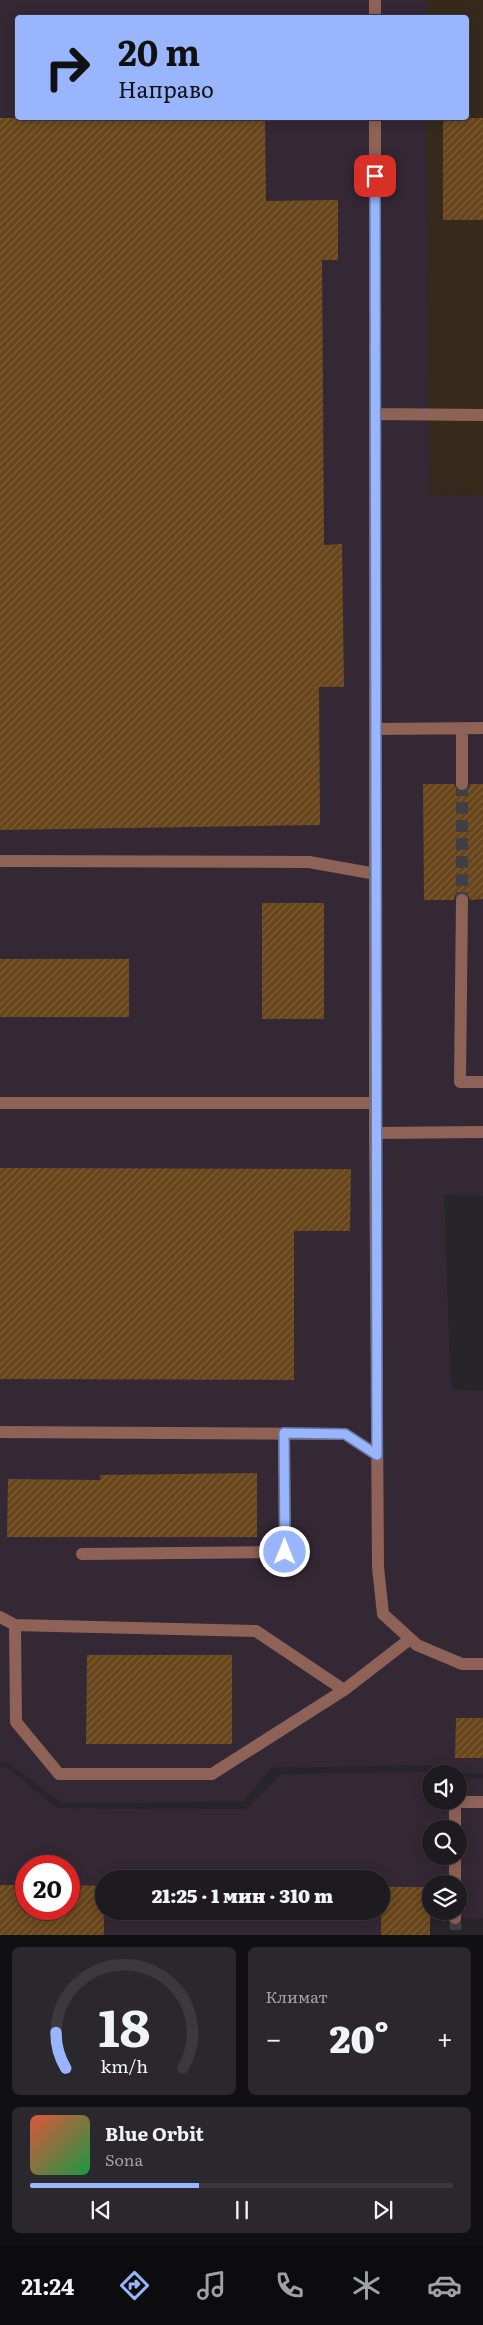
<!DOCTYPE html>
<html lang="ru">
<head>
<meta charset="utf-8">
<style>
	:root { --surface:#1d1b20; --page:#2a282d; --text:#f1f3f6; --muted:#a0a1a5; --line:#3b393e; --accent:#98b5fd }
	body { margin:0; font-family:Literata,serif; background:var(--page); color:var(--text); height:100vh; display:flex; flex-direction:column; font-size:19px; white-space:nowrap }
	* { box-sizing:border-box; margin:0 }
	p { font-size:16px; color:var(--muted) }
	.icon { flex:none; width:28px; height:28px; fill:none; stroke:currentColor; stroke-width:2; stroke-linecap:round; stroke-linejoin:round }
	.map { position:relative; height:1935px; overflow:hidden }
	.drawer { display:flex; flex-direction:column; gap:12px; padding:12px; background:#100f12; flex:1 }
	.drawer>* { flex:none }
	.hud { position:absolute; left:15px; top:15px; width:454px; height:105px; border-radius:5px; box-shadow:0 2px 12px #0003,0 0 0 1px var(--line); background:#98b5fd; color:#111; overflow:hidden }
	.fabs { position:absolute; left:422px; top:1765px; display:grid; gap:10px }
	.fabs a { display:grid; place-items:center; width:45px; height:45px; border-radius:50%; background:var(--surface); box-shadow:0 2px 12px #0003,0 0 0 1px var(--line); font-size:25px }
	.speed { position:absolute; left:15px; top:1855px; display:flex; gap:10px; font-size:25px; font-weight:700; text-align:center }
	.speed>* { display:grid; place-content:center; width:65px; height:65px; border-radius:50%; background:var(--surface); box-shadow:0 2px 12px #0003,0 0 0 1px var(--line); line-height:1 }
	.speed .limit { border:8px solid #d22; background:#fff; color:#111 }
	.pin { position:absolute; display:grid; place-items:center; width:42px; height:42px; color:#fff; margin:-21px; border-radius:10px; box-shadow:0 2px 8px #0006 }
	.me { position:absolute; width:55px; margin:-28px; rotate:0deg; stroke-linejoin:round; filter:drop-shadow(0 0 4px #0008) }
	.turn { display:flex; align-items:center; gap:18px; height:105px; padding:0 20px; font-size:22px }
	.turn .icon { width:65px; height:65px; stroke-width:2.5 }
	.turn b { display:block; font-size:35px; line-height:42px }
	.big { font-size:38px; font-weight:800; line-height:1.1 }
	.drawer .widget { flex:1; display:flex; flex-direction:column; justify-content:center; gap:8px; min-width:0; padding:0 18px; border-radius:8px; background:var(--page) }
	.drawer .dial { align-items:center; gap:0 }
	.dial svg { height:130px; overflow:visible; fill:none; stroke:var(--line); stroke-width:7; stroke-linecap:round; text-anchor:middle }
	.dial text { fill:var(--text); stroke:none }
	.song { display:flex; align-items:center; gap:15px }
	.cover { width:60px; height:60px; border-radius:8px; background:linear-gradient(135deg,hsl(10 70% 55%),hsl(140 70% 35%)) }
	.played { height:5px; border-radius:2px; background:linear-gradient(90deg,var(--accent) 40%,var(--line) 40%) }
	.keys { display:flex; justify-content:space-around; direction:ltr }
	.heat { display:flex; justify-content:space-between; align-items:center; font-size:28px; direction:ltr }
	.drawer .tiles { flex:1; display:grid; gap:12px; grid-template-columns:1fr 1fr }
	.widget:last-child { grid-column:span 2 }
	.trip { position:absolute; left:95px; top:1870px; width:295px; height:50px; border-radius:25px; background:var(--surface); box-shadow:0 2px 12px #0003,0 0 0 1px var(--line); font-weight:800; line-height:50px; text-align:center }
	.menu { display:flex; height:80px; justify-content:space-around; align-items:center; background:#0c0b0d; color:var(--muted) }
	.menu .icon { width:35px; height:35px }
	.menu .selected { color:var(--accent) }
	.menu b { font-size:22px; color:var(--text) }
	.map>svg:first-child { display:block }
</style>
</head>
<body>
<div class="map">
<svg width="483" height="1935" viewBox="0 0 483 1935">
	<defs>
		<pattern id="building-hatch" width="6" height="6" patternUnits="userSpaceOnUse" patternTransform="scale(1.25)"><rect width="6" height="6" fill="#68451a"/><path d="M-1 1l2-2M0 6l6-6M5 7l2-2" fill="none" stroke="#7d5f3a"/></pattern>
	</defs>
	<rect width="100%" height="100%" fill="#27242a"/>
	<path fill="#362a1c" d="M426,0H483V496L429,495L426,118H466V18L426,17Z"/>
	<path fill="#342835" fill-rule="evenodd" d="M0,0H426V18H18V118H426L429,495L483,496V1196L444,1195L451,1389L483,1391V1773H466L428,1765L271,1768L243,1802L62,1803L8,1763L0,1762Z
		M0,1767H7L57,1808L246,1809L281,1774L426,1772L436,1774H431V1801H459V1779H483V1918H431L430,1935H0ZM431,1829H459V1856H431ZM26,1866H69V1909H26ZM104,1879H381V1911H104ZM431,1884H459V1911H431Z"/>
	<path fill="url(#building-hatch)" d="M0,118H265L266,201L338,200V260H322L324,545L342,544L344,687H319L320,825L0,830Z
		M443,118H483V220H443Z
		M423,784H454L458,791L462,792L469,788L470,784H483V899L470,900L467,893L462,892L455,895L454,900H424Z
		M262,903H324V1019H262Z
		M0,959H129V1017H0Z
		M0,1168L351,1169L350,1231H294V1380L0,1379Z
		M257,1473V1537H7L8,1479L100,1480V1475Z
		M87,1655H232V1744H86Z
		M456,1718H483V1758H455Z
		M0,1885H26V1909H69V1885L104,1886V1935H0Z
		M381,1887H430V1935H381Z"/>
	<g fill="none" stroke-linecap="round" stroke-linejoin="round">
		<path stroke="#413e44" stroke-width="12" stroke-dasharray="12 6" stroke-linecap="butt" d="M462,784V900
			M455,1918L456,1935"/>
		<path stroke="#8e6257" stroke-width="12" d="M375,0V18
			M375,118V1133L378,1567L383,1614L417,1645L462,1664H483
			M375,414L483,415
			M375,729L483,728
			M462,729V784
			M0,861L309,862L376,874
			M462,900L460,1082H483
			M0,1103H375
			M375,1133L483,1132
			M0,1432L345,1434L377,1455
			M82,1554L285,1552L284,1433
			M0,1617L15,1625L256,1631L344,1690L410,1639
			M15,1625L16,1722L59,1774H212L344,1690
			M455,1829V1802H483
			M455,1856V1884
			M455,1911V1918"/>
	</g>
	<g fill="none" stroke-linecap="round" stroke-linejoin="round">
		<defs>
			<path id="route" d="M285,1552L284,1433L345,1434L377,1455L375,176"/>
		</defs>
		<use href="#route" stroke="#6376a4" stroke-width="12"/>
		<use href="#route" stroke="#98b5fd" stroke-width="9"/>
	</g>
</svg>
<div class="fabs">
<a><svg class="icon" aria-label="sound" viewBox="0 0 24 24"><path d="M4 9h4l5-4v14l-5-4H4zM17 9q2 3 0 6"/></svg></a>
<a><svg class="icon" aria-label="search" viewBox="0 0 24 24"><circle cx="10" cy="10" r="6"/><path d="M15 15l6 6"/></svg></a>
<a><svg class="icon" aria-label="layers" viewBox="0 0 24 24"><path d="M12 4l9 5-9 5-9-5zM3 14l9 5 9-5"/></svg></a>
</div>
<div class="speed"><div class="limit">20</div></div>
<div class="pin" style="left:375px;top:176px;background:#d93025"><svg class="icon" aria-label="arrive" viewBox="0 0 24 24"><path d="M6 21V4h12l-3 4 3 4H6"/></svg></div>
<svg class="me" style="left:285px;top:1552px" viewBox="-20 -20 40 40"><circle r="17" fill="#98b5fd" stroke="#fff" stroke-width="3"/><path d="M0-11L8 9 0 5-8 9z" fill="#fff"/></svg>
<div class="trip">21:25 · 1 мин · 310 m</div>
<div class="hud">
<div class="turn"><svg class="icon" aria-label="right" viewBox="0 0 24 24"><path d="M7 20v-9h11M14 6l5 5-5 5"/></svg><div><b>20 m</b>Направо</div></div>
</div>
</div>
<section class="drawer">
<div class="tiles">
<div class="widget dial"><svg viewBox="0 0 100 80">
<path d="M14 69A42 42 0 1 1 86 69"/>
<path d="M14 69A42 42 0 0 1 8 47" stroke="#98b5fd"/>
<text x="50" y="56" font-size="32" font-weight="700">18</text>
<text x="50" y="72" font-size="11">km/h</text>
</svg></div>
<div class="widget"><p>Климат</p>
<div class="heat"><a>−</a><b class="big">20°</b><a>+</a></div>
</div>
<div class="widget">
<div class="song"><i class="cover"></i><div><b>Blue Orbit</b><p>Sona</p></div></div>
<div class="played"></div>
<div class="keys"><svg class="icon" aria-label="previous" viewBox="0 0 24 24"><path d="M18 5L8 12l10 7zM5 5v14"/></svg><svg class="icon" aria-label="pause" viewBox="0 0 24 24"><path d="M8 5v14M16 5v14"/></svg><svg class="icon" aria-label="next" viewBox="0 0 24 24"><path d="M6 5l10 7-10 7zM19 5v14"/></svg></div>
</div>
</div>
</section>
<nav class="menu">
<b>21:24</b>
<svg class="icon selected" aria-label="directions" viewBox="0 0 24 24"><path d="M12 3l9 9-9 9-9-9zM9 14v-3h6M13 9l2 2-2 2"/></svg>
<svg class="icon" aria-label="music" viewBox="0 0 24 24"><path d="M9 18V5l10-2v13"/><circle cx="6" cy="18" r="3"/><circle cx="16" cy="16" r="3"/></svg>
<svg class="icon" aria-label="phone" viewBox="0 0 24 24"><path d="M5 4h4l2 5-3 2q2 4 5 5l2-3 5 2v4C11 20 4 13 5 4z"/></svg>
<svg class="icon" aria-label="climate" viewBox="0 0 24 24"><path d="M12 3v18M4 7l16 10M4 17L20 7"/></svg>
<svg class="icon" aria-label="car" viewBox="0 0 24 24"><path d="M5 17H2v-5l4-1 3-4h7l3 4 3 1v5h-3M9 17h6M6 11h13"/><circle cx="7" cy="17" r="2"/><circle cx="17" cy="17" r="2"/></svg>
</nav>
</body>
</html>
